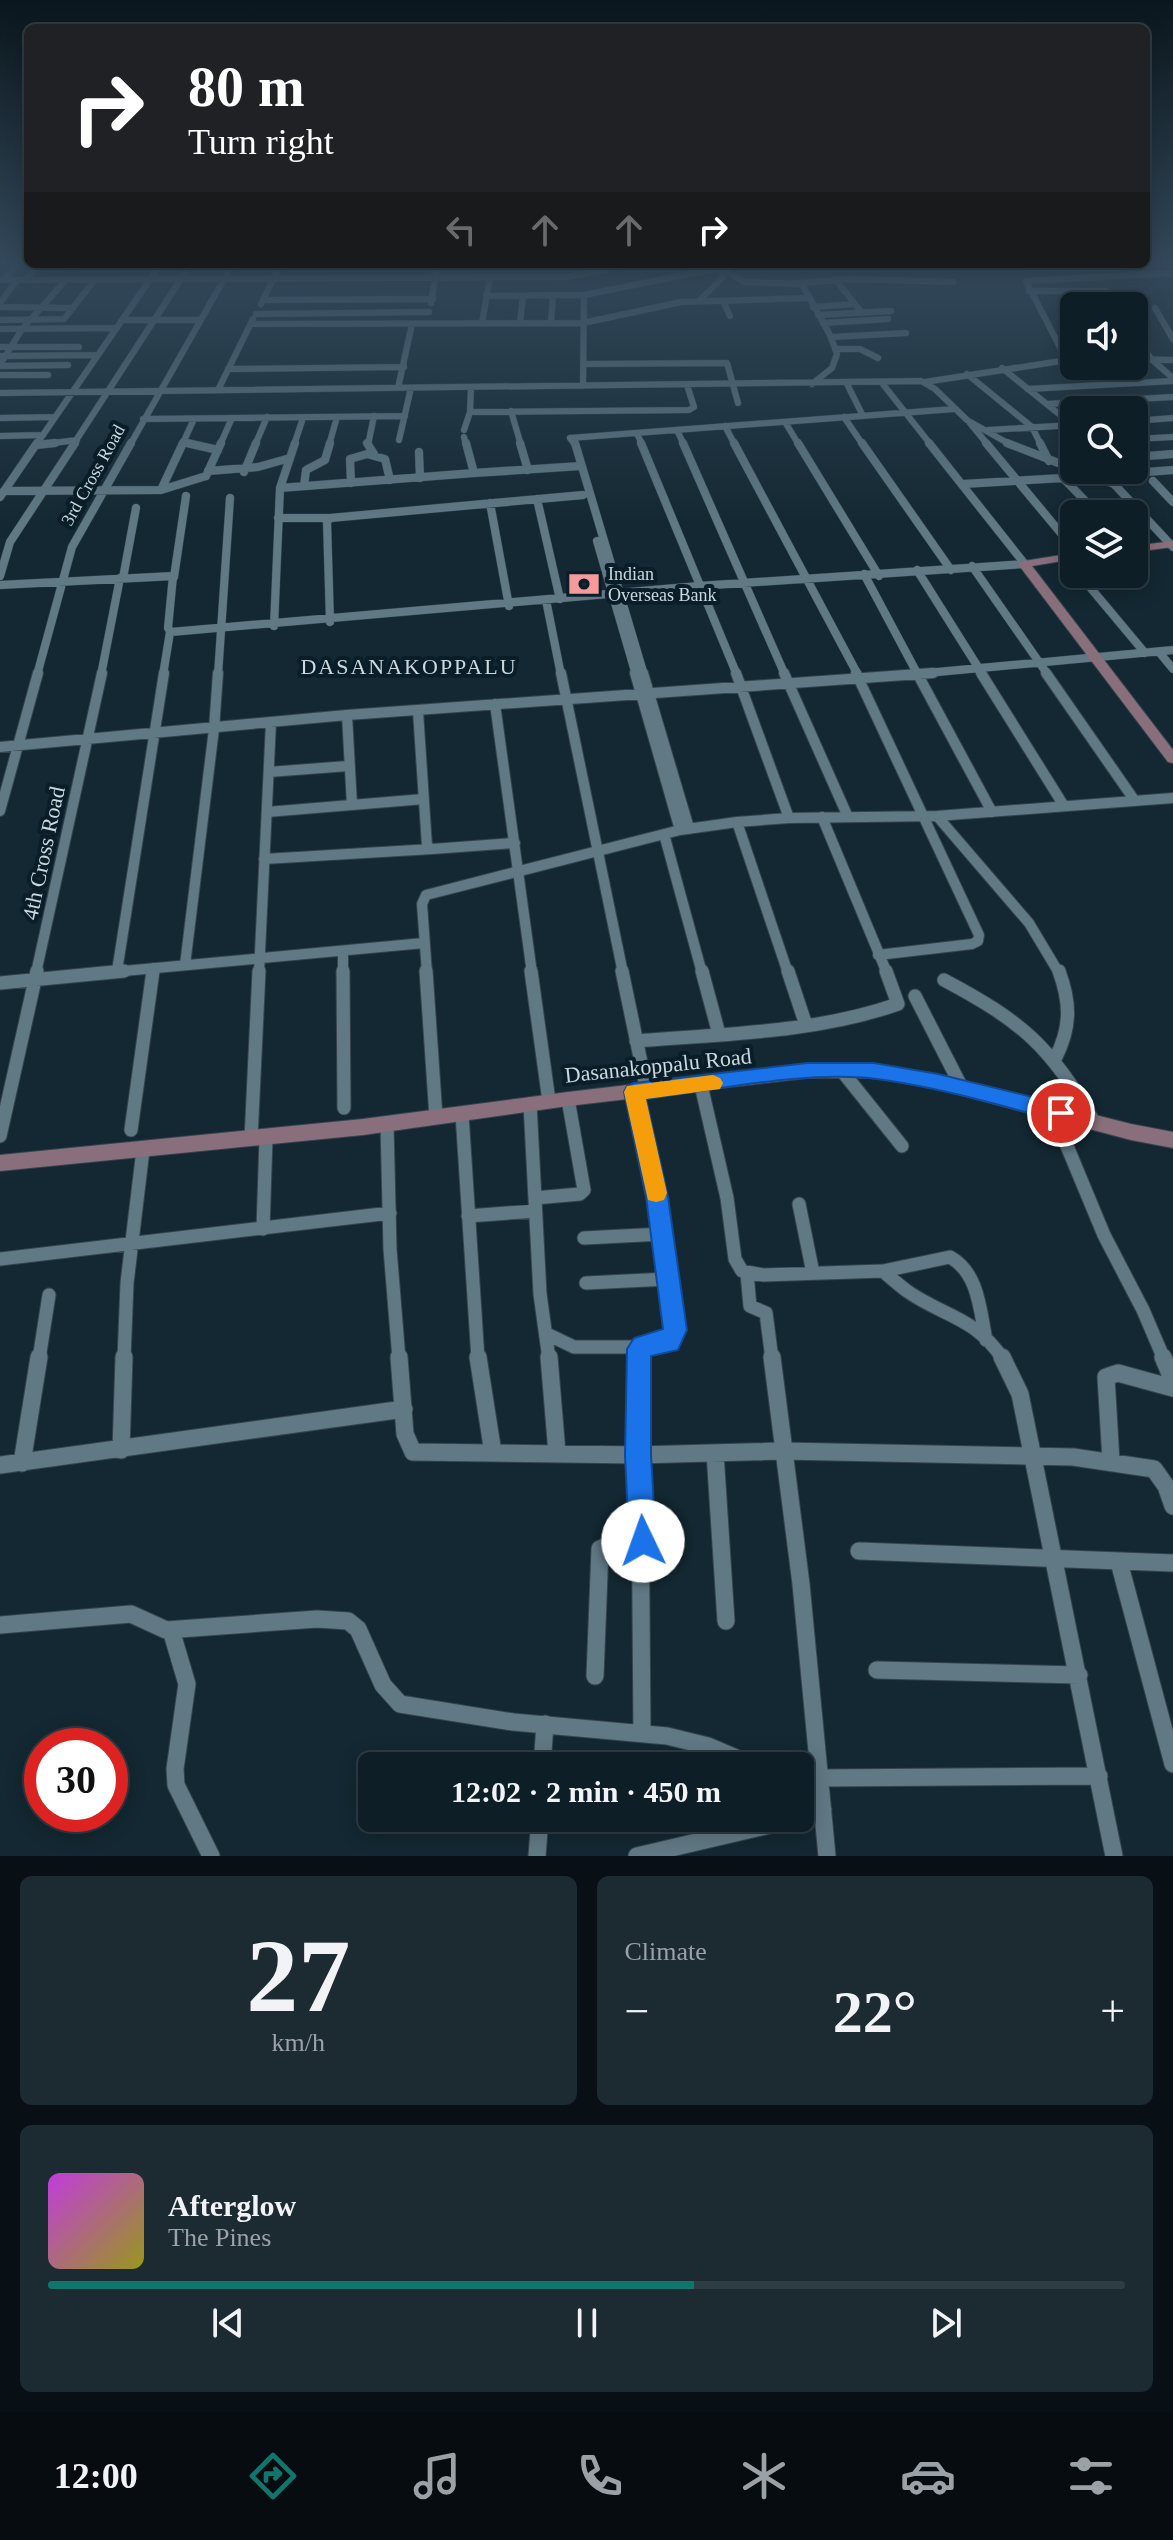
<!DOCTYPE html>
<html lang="en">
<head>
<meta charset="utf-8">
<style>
	:root { --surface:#0e1e26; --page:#1c2b32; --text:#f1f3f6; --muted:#9ba2a7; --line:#2e3c43; --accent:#0f766e }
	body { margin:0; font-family:Georgia,serif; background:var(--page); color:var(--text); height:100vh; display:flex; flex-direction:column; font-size:30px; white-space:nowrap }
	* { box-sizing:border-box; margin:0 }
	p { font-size:26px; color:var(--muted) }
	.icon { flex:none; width:44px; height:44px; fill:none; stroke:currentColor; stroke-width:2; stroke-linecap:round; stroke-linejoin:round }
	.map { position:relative; height:1856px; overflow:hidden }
	.sheet { display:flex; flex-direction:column; gap:20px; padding:20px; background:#081015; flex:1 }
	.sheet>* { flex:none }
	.hud { position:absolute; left:24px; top:24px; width:1126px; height:244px; border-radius:12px; box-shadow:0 4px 20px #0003,0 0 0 2px var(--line); background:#202124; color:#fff; overflow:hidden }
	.fabs { position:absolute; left:1060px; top:292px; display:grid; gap:16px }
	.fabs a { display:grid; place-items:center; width:88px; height:88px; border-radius:12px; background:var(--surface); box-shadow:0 4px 20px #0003,0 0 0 2px var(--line); font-size:40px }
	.speed { position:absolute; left:24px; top:1728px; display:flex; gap:16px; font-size:40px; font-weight:700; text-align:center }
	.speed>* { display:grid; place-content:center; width:104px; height:104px; border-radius:50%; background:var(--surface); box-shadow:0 4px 20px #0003,0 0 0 2px var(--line); line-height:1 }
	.speed .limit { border:12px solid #d22; background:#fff; color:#111 }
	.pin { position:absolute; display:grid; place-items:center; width:68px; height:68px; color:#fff; margin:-34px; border:4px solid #fff; border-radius:50%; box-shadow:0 2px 8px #0007 }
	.me { position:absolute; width:88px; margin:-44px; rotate:357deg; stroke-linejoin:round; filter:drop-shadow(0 0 6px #0008) }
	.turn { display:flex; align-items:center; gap:28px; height:168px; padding:0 32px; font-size:36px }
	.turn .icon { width:104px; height:104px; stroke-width:2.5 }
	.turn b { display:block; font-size:56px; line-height:68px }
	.lanes { display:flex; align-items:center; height:76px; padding:0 32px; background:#0003; justify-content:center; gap:40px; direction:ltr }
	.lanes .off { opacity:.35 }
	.big { font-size:60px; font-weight:800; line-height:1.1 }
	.sheet .card { flex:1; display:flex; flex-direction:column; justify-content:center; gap:12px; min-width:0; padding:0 28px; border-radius:12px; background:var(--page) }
	.sheet .dial { align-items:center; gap:0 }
	.dial b { font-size:104px; line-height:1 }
	.song { display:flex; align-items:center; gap:24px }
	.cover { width:96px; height:96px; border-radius:12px; background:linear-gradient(135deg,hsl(290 70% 55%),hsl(60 70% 35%)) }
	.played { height:8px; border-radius:4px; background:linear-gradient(90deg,var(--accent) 60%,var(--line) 60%) }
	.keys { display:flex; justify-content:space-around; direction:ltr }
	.heat { display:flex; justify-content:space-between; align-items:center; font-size:44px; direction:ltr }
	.sheet .tiles { flex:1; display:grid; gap:20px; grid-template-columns:1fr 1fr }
	.card:last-child { grid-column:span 2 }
	.trip { position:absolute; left:358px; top:1752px; width:456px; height:80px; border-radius:12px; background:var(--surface); box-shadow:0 4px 20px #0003,0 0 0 2px var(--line); font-weight:800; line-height:80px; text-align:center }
	.tabs { display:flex; height:128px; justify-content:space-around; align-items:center; background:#060c0f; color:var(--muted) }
	.tabs .icon { width:56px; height:56px }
	.tabs .active { color:var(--accent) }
	.tabs b { font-size:36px; color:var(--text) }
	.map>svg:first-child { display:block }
</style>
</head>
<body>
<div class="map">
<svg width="1173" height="1856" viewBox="0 0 1173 1856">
	<rect width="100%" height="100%" fill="#132832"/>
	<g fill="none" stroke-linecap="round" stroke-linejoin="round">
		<defs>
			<path id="street-far4" d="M719,266L744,282L802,284L830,335L837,354L832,368L812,384
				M65,267L101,266
				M1026,268H1119
				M7,276L17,265
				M835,279L862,313
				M0,280L567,277L631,265
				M25,280L39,265
				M801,283L851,279L953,282
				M1029,291H1106L1116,306
				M1070,291L1080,306
				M486,296L584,295L724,267
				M263,300L433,299
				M699,301L723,277L722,268
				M723,301L730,316
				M0,303L17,280
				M431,303L437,265
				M261,304L280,265
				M0,307L71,308
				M813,307L855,304
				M1155,308L1173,339
				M256,314L429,312
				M818,315L891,311
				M0,320L64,319L94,281
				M122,320H199
				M482,323L490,277
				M520,323L523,296
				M551,323L553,295
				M823,323L888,319
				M251,324L583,323L681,302L808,298
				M0,329L117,328
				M1134,333L1151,359L1173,378
				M832,337L906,333
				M0,347H79
				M836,349H860L878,358
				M1,356L97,355
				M1066,359L1026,281L1173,273
				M1134,359L1173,360
				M585,364L727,363L738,403
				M0,365L22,329L65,281
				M0,366L68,365
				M1002,368L1074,426
				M228,369L404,367
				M967,374L1032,427L1041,445
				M0,375H48
				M925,382L1074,359
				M882,383L931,445
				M847,384L863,416
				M583,386L584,295
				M398,388L412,324
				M1028,389L1173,381
				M218,390L253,319
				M0,393L921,381L935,389L967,420L1011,445
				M1047,404L1173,397
				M511,411L521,445
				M470,412L689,410L694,407L687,385
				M844,417L863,445
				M0,418L55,417
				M143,419L405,416
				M1134,421L1173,418
				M785,422L799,445
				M970,423L988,445
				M725,426L735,445
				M464,430L470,412L471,387
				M677,430L684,445
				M988,430L1074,425
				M637,433L642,445
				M0,436L43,435
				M464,437L466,445
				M570,438L575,445
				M570,438L954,409
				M1134,439L1173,437
				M399,440L411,388
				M184,442L196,445
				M36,445L160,265
				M38,445L77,440
				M73,445L190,265
				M130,445L232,265
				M182,445L194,419
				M220,445L232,418
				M255,445L267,417
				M294,445L303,418
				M329,445L337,417
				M368,445L374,416"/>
			<path id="street-far3" d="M187,443L218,450
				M367,443L374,454
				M466,443L474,473L580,466
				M520,443L528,470
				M575,443L644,675
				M641,443L737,675
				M683,443L785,675
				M734,443L858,675
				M798,443L879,576
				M862,443L951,570
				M929,443L1024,563
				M986,443L1074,549
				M1007,443L1074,469
				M1040,443L1049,461
				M36,445L55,443
				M419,452L420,478
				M1134,457L1173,454
				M208,471L258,467L290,458
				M244,472L256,443
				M1091,474L1114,484L1173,547
				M1107,475L1173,470
				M206,476L221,443
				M1063,478L1098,514
				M1153,481L1173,502
				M351,483L350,459L367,454L385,459L390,480
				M963,484L1096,476
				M304,486L306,470L325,460L330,443
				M280,488L474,473
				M161,490L206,476
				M4,491L161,490L183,443
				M0,497L37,443
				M537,499L560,599
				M490,503L509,606
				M278,518H330
				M597,541L636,675
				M1066,557L1074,568
				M972,566L1048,675
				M917,570L983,675
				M864,574L918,675
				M1079,574L1145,653
				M0,576L10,542L75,443
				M174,577L186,496
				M123,578L136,508
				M0,585L173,576L168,628L171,632
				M546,600L561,675
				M330,622L327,522L330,518L583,495
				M274,626L280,488L295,443
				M171,632L699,586L1024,564
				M1159,652L1173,669
				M37,675L72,547L131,443
				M101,675L120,578
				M163,675L170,632
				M218,675L230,498
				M905,675L1173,650"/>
			<path id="street-far2" d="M561,673L623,973
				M635,673L680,830
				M643,673L689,828
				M736,673L789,818
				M784,673L848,817
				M856,673L979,935L978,941L972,944L878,955
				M917,673L992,812
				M981,673L1064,806
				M1046,673L1135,801
				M495,704L532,973
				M418,711L427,846L432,849L515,843
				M347,715L352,805
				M0,747L347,715L933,673
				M269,772L348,766
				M0,811L38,673
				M267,812L424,799
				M937,816L1029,923L1059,973
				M822,817L887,973
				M737,822L788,973
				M664,834L702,973
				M264,859L432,849
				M343,951V973
				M185,965L214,729L218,673
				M117,971L164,673
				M36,973L102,673
				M102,973L424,943
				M152,973L153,968
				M259,973L271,722
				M427,973L422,904L426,895L680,830L737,822L789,818L937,816L1173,798"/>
			<path id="street-far1" d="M343,971L344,1108
				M426,971L436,1117
				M531,971L549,1101
				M622,971L647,1091
				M702,971L719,1034
				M788,971L806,1025
				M944,980C1021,1021 1051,1046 1094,1122
				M0,983L124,971
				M915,996L962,1088
				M636,1041C722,1034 816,1033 898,1004L886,971
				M1055,1059C1071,1028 1071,1004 1059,971
				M842,1071L902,1146
				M701,1085L727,1198L735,1259L742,1271L763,1275L883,1271C891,1278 899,1285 907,1291C944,1317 974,1316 1003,1359
				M634,1092L657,1197L675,1330L669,1342L639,1349V1359
				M530,1104L540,1294L549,1359
				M1052,1110L1104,1235L1143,1310L1164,1359
				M462,1114L478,1359
				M387,1124L390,1249L399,1359
				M131,1130L153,971
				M0,1136L37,971
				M251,1139L259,971
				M535,1198L580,1194L584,1190L568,1099
				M799,1204L813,1273
				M468,1216L535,1211
				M263,1229L266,1138
				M584,1238L662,1234
				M0,1259L390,1213
				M883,1271L950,1257C979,1273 980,1311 986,1340
				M747,1274L750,1306L766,1313L772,1359
				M586,1283L668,1279
				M547,1334L574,1347H641
				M39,1359L49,1295
				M124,1359L127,1283L143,1150"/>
			<path id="street" d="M399,1357L405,1434L413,1452L638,1455L783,1451L1073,1457L1154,1469L1166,1486L1173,1506
				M478,1357L493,1453
				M549,1357L557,1453
				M639,1357L642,1732
				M772,1357L801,1584L827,1856
				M1002,1357L1020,1394L1114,1856
				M1163,1357L1173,1381
				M121,1450L124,1357
				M715,1453L726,1621
				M1111,1461L1106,1377L1118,1373L1173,1388
				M22,1463L39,1357
				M0,1465L404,1409
				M859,1551L1173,1563
				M1119,1562L1173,1764
				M0,1625L131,1614L166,1630L317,1619L348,1621L358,1629L383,1685L400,1704L513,1722L667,1736L708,1746L755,1766
				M171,1630L187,1684L175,1769L176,1785L211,1856
				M877,1670L1079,1675
				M595,1676L600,1549L611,1544L643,1541
				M542,1766L545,1724
				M821,1778L1099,1776
				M800,1795L823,1810
				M537,1856L540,1818
				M637,1856L799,1818"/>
			<path id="secondary" d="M1173,541V547L1134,552V546Z
				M1074,553V559L1032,566L1173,750V763L1168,762L1018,564L1024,561Z
				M807,1064H874L938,1075L1131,1124L1173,1132V1148L1131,1140L938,1089L874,1078H807L568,1106L363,1135L0,1171V1155L363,1119L568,1092Z"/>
		</defs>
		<use href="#street-far4" stroke="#35444d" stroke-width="7"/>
		<use href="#street-far3" stroke="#35444d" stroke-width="9"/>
		<use href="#street-far2" stroke="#35444d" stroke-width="12"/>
		<use href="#street-far1" stroke="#35444d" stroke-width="15"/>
		<use href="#street" stroke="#35444d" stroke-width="19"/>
		<use href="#secondary" stroke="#35444d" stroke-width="2"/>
		<use href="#street-far4" stroke="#617985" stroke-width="6"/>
		<use href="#street-far3" stroke="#617985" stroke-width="8"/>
		<use href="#street-far2" stroke="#617985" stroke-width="10"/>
		<use href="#street-far1" stroke="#617985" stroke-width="13"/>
		<use href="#street" stroke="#617985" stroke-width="17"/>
		<use href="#secondary" fill="#896f7b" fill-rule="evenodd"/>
	</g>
	<linearGradient id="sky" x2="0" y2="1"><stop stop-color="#0a161c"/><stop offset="0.5" stop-color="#33485a"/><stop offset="1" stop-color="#33485a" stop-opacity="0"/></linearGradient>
	<rect width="1173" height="525" fill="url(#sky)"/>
	<path fill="#1a73e8" stroke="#114b97" stroke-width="2" d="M807,1063H874L938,1074L1061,1104L1069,1107L1072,1113L1069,1119L1061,1121C1000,1106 939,1087 877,1079C808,1070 716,1090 646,1099L668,1197L687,1330L678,1350L651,1356V1455L656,1541L652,1551L643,1555L633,1551L629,1541L625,1455L627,1349L634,1338L663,1329L646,1197L624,1092L627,1086L634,1083Z"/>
	<path fill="#f59e0b" d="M713,1075L720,1078L723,1083L720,1089L646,1099L667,1193L664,1200L656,1202L648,1200L624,1092L627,1086Z"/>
	<defs>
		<symbol id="bank-bare" viewBox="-9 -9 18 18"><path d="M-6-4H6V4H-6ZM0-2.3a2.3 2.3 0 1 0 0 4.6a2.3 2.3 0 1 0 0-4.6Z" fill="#f59b9d" stroke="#091e28" stroke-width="2.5" paint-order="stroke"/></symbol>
	</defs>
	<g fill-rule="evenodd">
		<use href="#bank-bare" x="562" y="562" width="44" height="44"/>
	</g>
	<g text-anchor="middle" stroke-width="8" stroke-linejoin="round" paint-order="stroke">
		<g font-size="18" fill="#cbd8de" stroke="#091e28">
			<text transform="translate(93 475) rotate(-61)" y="6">3rd Cross Road</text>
		</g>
		<g font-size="18" fill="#cbd8de" stroke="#091e28" text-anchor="start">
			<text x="608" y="580">Indian<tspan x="608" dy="21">Overseas Bank</tspan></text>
		</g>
		<g font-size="22" letter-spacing="2" fill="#cbd8de" stroke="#091e28">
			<text x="409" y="674">DASANAKOPPALU</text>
		</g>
		<g font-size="22" fill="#cbd8de" stroke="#091e28">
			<text transform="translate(43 853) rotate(-78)" y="8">4th Cross Road</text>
			<text transform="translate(658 1065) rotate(-6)" y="8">Dasanakoppalu Road</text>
		</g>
	</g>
</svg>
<div class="fabs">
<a><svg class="icon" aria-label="sound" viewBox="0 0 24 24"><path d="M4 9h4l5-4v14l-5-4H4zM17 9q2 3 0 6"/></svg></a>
<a><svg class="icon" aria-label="search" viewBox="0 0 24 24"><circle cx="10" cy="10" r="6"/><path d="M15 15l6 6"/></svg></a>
<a><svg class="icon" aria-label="layers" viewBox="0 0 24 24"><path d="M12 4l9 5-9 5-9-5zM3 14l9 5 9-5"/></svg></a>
</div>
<div class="speed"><div class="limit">30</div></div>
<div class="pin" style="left:1061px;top:1113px;background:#d93025"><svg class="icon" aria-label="arrive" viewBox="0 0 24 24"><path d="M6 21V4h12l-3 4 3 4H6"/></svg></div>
<svg class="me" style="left:643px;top:1541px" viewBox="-20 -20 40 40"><circle r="19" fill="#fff"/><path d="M0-13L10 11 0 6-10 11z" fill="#1a73e8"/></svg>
<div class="trip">12:02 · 2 min · 450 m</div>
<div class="hud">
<div class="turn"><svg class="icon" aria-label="right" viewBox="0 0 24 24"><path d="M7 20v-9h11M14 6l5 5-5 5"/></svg><div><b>80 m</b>Turn right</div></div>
<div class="lanes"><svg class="icon off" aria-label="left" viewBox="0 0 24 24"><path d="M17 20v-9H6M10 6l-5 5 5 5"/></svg><svg class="icon off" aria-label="ahead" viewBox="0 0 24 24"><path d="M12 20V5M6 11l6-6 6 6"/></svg><svg class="icon off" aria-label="ahead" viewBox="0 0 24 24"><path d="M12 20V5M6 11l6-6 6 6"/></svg><svg class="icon" aria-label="right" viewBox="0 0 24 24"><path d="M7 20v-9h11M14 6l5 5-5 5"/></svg></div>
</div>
</div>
<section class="sheet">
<div class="tiles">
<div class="card dial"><b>27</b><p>km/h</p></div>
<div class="card"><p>Climate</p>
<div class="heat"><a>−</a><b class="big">22°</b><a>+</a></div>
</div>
<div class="card">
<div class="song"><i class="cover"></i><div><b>Afterglow</b><p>The Pines</p></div></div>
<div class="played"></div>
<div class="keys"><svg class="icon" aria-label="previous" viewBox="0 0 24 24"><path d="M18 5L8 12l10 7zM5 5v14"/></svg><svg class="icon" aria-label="pause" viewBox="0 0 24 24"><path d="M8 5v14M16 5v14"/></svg><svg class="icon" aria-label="next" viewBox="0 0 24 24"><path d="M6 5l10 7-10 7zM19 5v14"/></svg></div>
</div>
</div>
</section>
<nav class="tabs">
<b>12:00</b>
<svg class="icon active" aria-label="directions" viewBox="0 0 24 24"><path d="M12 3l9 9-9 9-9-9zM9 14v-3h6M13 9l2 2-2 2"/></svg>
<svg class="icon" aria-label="music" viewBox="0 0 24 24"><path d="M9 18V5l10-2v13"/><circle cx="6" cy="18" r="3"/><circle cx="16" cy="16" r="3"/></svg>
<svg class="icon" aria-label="phone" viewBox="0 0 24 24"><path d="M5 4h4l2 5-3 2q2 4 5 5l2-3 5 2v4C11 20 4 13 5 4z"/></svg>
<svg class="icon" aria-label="climate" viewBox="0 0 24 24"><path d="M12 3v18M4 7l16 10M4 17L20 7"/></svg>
<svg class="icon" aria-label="car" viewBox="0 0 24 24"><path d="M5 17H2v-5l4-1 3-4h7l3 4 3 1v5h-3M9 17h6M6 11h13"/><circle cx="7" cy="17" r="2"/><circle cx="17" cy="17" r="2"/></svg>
<svg class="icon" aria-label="filters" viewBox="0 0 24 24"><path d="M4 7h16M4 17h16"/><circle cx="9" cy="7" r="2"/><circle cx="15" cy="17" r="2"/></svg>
</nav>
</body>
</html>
